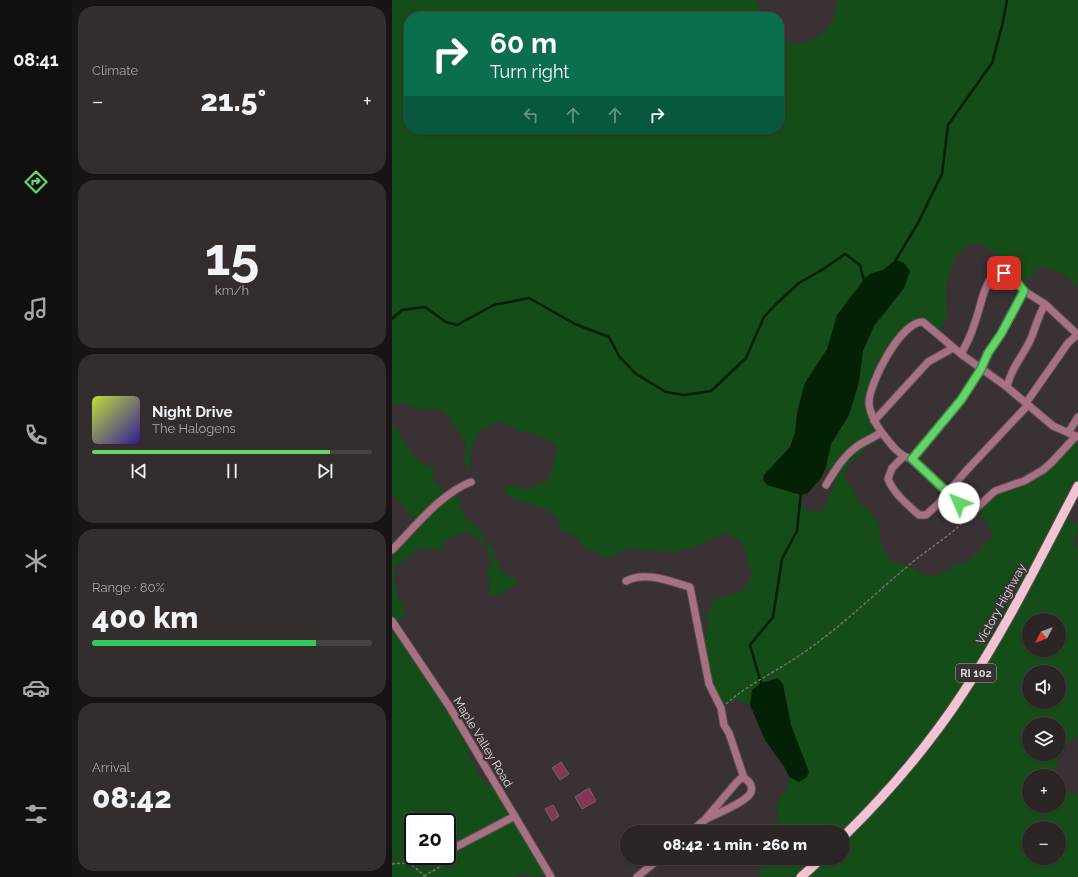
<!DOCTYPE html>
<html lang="en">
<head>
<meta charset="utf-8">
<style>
	:root { --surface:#2b2526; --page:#332d2e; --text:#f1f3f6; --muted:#a6a5a7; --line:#474243; --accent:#64d468 }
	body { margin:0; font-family:Raleway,sans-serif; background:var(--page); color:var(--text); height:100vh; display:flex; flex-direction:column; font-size:15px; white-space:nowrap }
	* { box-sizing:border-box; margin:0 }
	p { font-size:13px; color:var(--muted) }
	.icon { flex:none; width:22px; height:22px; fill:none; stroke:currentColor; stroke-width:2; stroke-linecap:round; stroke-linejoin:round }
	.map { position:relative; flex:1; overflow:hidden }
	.drawer { display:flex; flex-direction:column; gap:6px; padding:6px; background:#181415; width:320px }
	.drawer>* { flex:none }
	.hud { position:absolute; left:12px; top:12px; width:380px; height:122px; border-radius:16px; box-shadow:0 1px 3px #0004,0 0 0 1px var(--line); background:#0b6e4f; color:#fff; overflow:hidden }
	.needle { width:26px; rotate:228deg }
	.tools { position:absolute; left:630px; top:613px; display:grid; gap:8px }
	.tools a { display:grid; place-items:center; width:44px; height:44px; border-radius:50%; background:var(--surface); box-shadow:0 1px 3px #0004,0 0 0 1px var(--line); font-size:20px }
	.speed { position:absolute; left:12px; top:813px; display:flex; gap:8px; font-size:20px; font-weight:700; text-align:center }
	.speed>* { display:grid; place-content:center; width:52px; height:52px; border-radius:50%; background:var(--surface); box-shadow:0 1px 3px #0004,0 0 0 1px var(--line); line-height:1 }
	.speed .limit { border:2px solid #111; border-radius:6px; background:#fff; color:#111 }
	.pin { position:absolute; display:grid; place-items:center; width:34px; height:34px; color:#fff; margin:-17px; border-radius:8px; box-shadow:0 2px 6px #0006 }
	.me { position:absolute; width:44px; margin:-22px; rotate:314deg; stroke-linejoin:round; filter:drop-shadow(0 0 3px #0008) }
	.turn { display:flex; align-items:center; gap:14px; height:84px; padding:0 20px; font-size:18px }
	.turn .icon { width:52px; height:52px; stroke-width:2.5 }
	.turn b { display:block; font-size:28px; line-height:34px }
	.lanes { display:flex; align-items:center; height:38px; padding:0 20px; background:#0003; justify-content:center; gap:20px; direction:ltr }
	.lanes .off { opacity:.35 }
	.big { font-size:30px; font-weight:800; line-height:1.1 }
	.drawer .card { flex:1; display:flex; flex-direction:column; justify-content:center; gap:6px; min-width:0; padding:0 14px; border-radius:16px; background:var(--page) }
	.drawer .dial { align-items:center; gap:0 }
	.dial b { font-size:52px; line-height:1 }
	.song { display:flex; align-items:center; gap:12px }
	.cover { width:48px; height:48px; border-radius:6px; background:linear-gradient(135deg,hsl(70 70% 55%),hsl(250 70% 35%)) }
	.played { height:4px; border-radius:2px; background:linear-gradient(90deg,var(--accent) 85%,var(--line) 85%) }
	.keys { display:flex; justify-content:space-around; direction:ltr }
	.heat { display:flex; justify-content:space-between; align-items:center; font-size:22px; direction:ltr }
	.charge { height:6px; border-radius:3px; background:linear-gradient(90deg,#34c759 80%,var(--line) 0) }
	.trip { position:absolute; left:228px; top:825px; width:230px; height:40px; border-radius:20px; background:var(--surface); box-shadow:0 1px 3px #0004,0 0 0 1px var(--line); font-weight:800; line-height:40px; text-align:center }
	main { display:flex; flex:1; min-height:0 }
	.tabs { display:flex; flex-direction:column; width:72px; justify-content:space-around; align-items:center; background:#110f0f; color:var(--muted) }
	.tabs .icon { width:28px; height:28px }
	.tabs .on { color:var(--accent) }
	.tabs b { font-size:18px; color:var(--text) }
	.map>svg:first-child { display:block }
</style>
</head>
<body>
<main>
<nav class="tabs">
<b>08:41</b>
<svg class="icon on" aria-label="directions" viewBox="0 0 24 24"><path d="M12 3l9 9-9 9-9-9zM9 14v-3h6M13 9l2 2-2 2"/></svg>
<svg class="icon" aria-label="music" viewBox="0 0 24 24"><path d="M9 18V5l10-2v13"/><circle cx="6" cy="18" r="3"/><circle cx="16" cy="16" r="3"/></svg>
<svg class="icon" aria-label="phone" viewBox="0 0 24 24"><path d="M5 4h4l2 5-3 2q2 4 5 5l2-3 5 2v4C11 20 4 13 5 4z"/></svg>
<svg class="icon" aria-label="climate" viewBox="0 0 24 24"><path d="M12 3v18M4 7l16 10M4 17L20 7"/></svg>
<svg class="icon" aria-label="car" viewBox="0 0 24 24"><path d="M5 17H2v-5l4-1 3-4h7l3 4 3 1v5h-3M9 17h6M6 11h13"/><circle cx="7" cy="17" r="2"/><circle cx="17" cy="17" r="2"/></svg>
<svg class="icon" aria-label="filters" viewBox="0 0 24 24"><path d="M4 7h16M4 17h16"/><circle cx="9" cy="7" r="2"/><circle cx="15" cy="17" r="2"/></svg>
</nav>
<section class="drawer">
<div class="card"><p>Climate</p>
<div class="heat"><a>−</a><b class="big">21.5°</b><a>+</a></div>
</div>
<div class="card dial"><b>15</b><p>km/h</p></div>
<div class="card">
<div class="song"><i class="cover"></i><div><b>Night Drive</b><p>The Halogens</p></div></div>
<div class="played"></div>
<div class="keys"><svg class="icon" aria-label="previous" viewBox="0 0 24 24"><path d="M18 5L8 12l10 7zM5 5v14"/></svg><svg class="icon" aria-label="pause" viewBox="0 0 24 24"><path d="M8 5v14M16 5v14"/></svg><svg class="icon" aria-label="next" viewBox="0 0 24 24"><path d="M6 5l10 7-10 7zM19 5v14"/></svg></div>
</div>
<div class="card"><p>Range · 80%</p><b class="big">400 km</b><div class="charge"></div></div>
<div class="card"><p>Arrival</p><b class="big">08:42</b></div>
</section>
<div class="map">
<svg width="686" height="877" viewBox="0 0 686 877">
	<rect width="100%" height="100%" fill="#393133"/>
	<path fill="#154d18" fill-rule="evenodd" d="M0,0H362L365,3L373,17H17V129H387V35C410,58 449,28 444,0H686V288C682,282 672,274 665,271C660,269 657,270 652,266L646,269L629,286L612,272L607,258L588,242C582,243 576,244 571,249C556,261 550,300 556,317L546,333L527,321L498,351L476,403L493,433C487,440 483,445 474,447C466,460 456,462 452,477L461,489L464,499L487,523L488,539L493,552L499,560L505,564L519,566L530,574L543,577L557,570L567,563L576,562L599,539L601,534L600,529L585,511L601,493L624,489L643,480L686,437V495L670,514L686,525V531L681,541L686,550V738L683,737C670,747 665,761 661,776H637V806H667V788L683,794L686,793V877H368L367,873L371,858H451V832H379L387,818L384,804L395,789L397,777L407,782L414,762C408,750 402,738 399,725C395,711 395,688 386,678L359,695L358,705L345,700L328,705L316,678L313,646L316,619L314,616L321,604L322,599L351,591L360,575L350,542L335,533L299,548L282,552L237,549L213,558C208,553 201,549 193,549L180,534L170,533L165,517L151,508L122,499L112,493L115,485L138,489L155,481L161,468L165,447L163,444L144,434L128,432L113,423L105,422L88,430L77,454L79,465L77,470L71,461C78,441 70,436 58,421V418L47,409L29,410L10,403L0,407ZM498,264L512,288L482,326L471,351L467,382L457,415L439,444L434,467L441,476L442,487C433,500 433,527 409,505V495L399,493L372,475L398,447L403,433L405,413L413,383L435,349L445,315L473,278L480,273L491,270ZM637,620H667V650H637ZM637,672H667V702H637ZM637,724H667V754H637ZM637,828H667V858H637Z
		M0,424C10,435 16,454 29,463C33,465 37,464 41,468V480L55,495L62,490L72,516L88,530L93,543L103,550L101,553L109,571L126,581C116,591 109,595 96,595L98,582L94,574L100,561C95,545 90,539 74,532C63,536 54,538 49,549H26L3,567L2,584L13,614L4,625L81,749L75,754L96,787L102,783L156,874C147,877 137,877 129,873L122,877H0V550L25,524L4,497L0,495ZM21,822H55V856H21Z"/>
	<path fill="#032105" d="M504,260L512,263L518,271L512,288L482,326L471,351L467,382L457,415L439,444L434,467L429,478L416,493L409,495L375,485L371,480L372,475L398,447L403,433L405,413L413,383L435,349L445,315L473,278L480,273L491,270Z
		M386,678L391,684L399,725L417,772L414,778L407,782L397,777L393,768L373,740L358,705L360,690L369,683Z"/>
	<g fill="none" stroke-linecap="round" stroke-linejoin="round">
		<path stroke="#032105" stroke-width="2.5" d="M502,263L526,223L550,174L556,125L600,63L610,26L615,0
			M0,319L10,310L33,307L54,322L65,325L102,305L137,298L183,324L217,337L227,356L244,374L274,392L292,395L319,391L354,358L372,317L385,303L407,283L430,270L453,254L468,265L472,281
			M369,683L358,645L381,617L390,559L405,531L409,492"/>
	</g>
	<path fill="#823855" stroke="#6f6668" d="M169,762L177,774L168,780L160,768Z
		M197,788L204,801L190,809L183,797Z
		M161,805L167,816L160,821L153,809Z"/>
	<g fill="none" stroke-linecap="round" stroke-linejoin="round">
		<defs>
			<path id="minor" d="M569,354L615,387L661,426L686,437
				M615,387C620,365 632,356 640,336C644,325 647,315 653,304
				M634,403L676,343L686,334
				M482,421L536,362L561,348
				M676,433L686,417
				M684,436L659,463L651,470L632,481L603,491L578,514L520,459C508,456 501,447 494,438C486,428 478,416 477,403C477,383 509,321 531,322L569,354C574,345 579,336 582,325C589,307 590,288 603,273H612L623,280L632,291L653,304L686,335
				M511,457L500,468L496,479C502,494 515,504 527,515H534L546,504L574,471L636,405
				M520,459L569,400L589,369L596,353L609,334L632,291
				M434,485C442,472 450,458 463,448C471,441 481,439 489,432
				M0,550C22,528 49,493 79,482
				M234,581C254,571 277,581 298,587L317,684L329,708L332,725L337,733L352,778L348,779L344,783L311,822
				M0,621L57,706L159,877
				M299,832C303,829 307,824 311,821C322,814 351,804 358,794C362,788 358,781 352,778
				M60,849L123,816
				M245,877L268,858"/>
			<path id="major" d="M451,837C495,794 537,745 571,693C615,627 649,556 686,486
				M409,877L430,858"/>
		</defs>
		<use href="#minor" stroke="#575052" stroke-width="9"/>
		<use href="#major" stroke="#575052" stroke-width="11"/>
		<path stroke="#787072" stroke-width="1.5" stroke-dasharray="3 2" stroke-linecap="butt" d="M334,704C356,684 384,672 408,655C447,629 480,596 516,566C534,550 556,538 573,520
			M0,864C19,862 20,864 33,877
			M32,876L51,865L57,854"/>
		<use href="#minor" stroke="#a87083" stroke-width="7"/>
		<use href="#major" stroke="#f2c3d2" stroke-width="9"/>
	</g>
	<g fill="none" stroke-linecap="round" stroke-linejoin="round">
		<defs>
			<path id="route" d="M567,503L520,459L569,400L589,369L596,353L609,334L632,291L623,280L612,273"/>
		</defs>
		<use href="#route" stroke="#418a44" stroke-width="10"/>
		<use href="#route" stroke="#64d468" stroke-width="7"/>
	</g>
	<g text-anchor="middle" stroke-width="4" stroke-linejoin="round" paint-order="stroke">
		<rect fill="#393133" stroke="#afa9ab" stroke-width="1" x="564" y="664" width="40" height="18" rx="3"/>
		<g font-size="11" font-weight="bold" fill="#e2dcde">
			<text x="584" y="677">RI 102</text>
		</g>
		<g font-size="12" fill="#e2dcde" stroke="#393133">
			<text transform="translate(609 604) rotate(-61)" y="4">Victory Highway</text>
			<text transform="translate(91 742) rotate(59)" y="4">Maple Valley Road</text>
		</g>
	</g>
</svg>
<div class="tools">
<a><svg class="needle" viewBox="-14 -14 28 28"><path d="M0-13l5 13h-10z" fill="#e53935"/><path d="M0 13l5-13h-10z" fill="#a6a5a7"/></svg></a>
<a><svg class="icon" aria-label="sound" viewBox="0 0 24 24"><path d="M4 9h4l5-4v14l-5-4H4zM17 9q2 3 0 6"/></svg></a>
<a><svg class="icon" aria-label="layers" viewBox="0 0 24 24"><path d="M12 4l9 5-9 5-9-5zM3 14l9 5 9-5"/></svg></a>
<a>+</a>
<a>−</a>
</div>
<div class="speed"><div class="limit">20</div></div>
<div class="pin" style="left:612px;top:273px;background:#d93025"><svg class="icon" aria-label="arrive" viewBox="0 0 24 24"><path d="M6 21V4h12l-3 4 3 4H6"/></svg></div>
<svg class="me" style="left:567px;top:503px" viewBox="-20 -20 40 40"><circle r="19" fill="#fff"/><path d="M0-13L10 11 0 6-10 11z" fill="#64d468"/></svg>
<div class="trip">08:42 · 1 min · 260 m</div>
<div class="hud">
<div class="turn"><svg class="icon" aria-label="right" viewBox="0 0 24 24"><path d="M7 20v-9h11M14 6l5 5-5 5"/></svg><div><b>60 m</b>Turn right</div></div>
<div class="lanes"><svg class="icon off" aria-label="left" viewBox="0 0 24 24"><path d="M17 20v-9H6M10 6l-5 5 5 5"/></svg><svg class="icon off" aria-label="ahead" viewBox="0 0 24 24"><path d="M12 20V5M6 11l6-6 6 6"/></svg><svg class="icon off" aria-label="ahead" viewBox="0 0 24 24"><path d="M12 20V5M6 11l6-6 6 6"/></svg><svg class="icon" aria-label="right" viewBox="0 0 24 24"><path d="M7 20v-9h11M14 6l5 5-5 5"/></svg></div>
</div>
</div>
</main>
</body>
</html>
